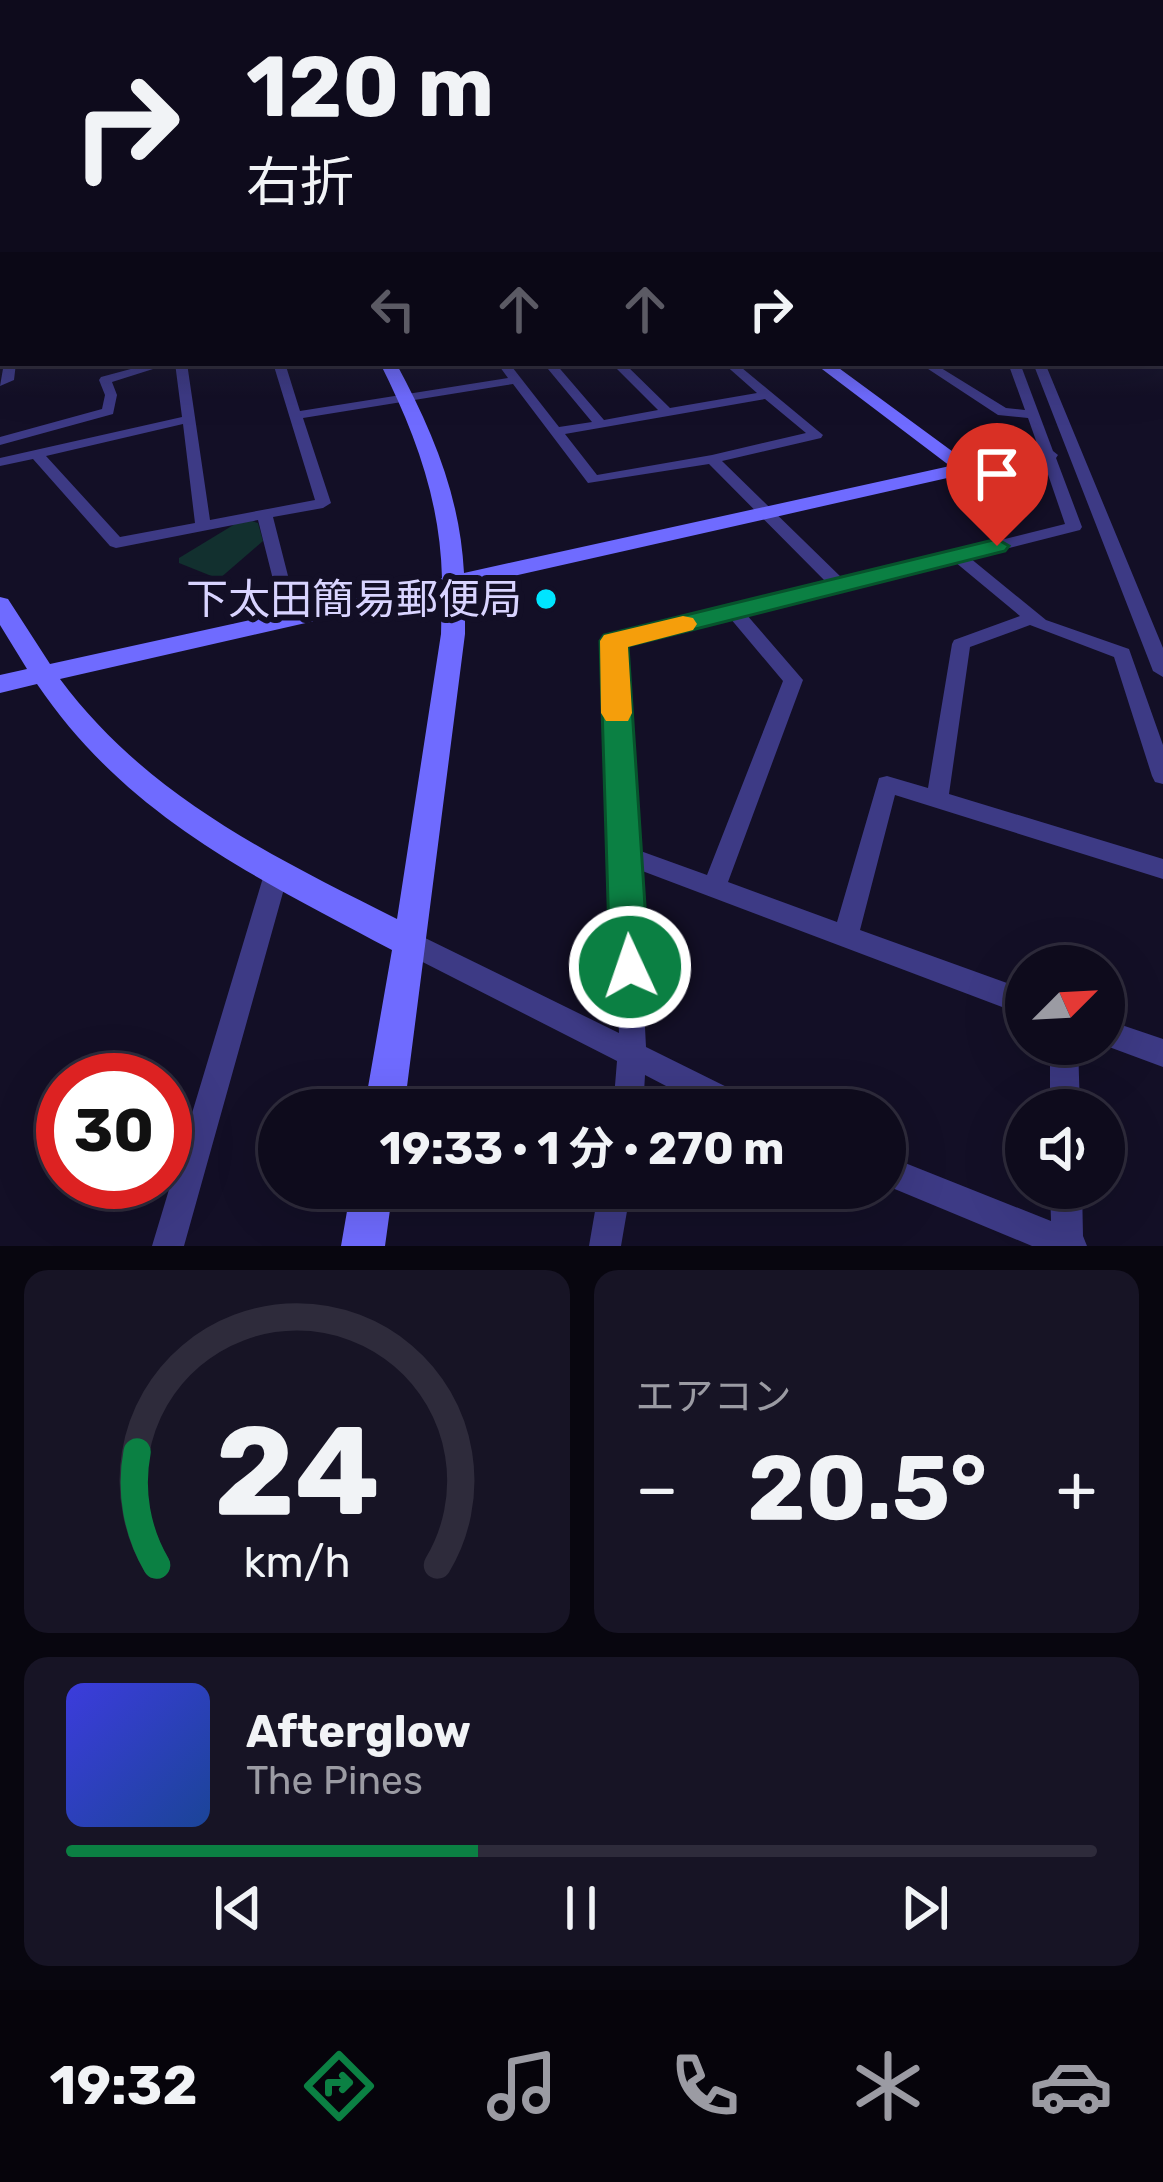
<!DOCTYPE html>
<html lang="ja">
<head>
<meta charset="utf-8">
<style>
	:root { --surface:#0e0b1c; --page:#171425; --text:#f1f3f6; --muted:#9b9ba3; --line:#2e2b3b; --accent:#0b8043 }
	body { margin:0; font-family:Rubik,"Noto Sans JP",sans-serif; background:var(--page); color:var(--text); height:100vh; display:flex; flex-direction:column; font-size:45px; white-space:nowrap }
	* { box-sizing:border-box; margin:0 }
	p { font-size:39px; color:var(--muted) }
	.icon { flex:none; width:66px; height:66px; fill:none; stroke:currentColor; stroke-width:2; stroke-linecap:round; stroke-linejoin:round }
	.map { position:relative; height:1246px; overflow:hidden }
	.details { display:flex; flex-direction:column; gap:24px; padding:24px; background:#08060f; flex:1 }
	.details>* { flex:none }
	.guide { position:absolute; left:0px; top:0px; width:1164px; height:366px; box-shadow:0 12px 48px #0002,0 0 0 3px var(--line); background:#0e0b1c; color:var(--text); overflow:hidden }
	.needle { width:78px; rotate:66deg }
	.fabs { position:absolute; left:1005px; top:945px; display:grid; gap:24px }
	.fabs a { display:grid; place-items:center; width:120px; height:120px; border-radius:50%; background:var(--surface); box-shadow:0 12px 48px #0002,0 0 0 3px var(--line); font-size:60px }
	.speed { position:absolute; left:36px; top:1053px; display:flex; gap:24px; font-size:60px; font-weight:700; text-align:center }
	.speed>* { display:grid; place-content:center; width:156px; height:156px; border-radius:50%; background:var(--surface); box-shadow:0 12px 48px #0002,0 0 0 3px var(--line); line-height:1 }
	.speed .limit { border:18px solid #d22; background:#fff; color:#111 }
	.pin { position:absolute; display:grid; place-items:center; width:102px; height:102px; color:#fff; margin:-123px -51px; border-radius:50% 50% 50% 0; rotate:-45deg; box-shadow:0 0 12px #0007 }
	.pin .icon { rotate:45deg }
	.me { position:absolute; width:132px; margin:-66px; rotate:357deg; stroke-linejoin:round; filter:drop-shadow(0 0 9px #0008) }
	.turn { display:flex; align-items:center; gap:42px; height:252px; padding:0 48px; font-size:54px }
	.turn .icon { width:156px; height:156px; stroke-width:2.5 }
	.turn b { display:block; font-size:84px; line-height:102px }
	.lanes { display:flex; align-items:center; height:114px; padding:0 48px; background:#0003; justify-content:center; gap:60px; direction:ltr }
	.lanes .off { opacity:.35 }
	.big { font-size:90px; font-weight:700; line-height:1.1 }
	.details .card { flex:1; display:flex; flex-direction:column; justify-content:center; gap:18px; min-width:0; padding:0 42px; border-radius:24px; background:var(--page) }
	.details .dial { align-items:center; gap:0 }
	.dial svg { height:312px; overflow:visible; fill:none; stroke:var(--line); stroke-width:7; stroke-linecap:round; text-anchor:middle }
	.dial text { fill:var(--text); stroke:none }
	.song { display:flex; align-items:center; gap:36px }
	.cover { width:144px; height:144px; border-radius:18px; background:linear-gradient(135deg,hsl(240 70% 55%),hsl(220 70% 35%)) }
	.played { height:12px; border-radius:6px; background:linear-gradient(90deg,var(--accent) 40%,var(--line) 40%) }
	.keys { display:flex; justify-content:space-around; direction:ltr }
	.heat { display:flex; justify-content:space-between; align-items:center; font-size:66px; direction:ltr }
	.details .tiles { flex:1; display:grid; gap:24px; grid-template-columns:1fr 1fr }
	.card:last-child { grid-column:span 2 }
	.trip { position:absolute; left:258px; top:1089px; width:648px; height:120px; border-radius:60px; background:var(--surface); box-shadow:0 12px 48px #0002,0 0 0 3px var(--line); font-weight:700; line-height:120px; text-align:center }
	.menu { display:flex; height:192px; justify-content:space-around; align-items:center; background:#06040b; color:var(--muted) }
	.menu .icon { width:84px; height:84px }
	.menu .current { color:var(--accent) }
	.menu b { font-size:54px; color:var(--text) }
	.map>svg:first-child { display:block }
</style>
</head>
<body>
<div class="map">
<svg width="1163" height="1246" viewBox="0 0 1163 1246">
	<rect width="100%" height="100%" fill="#130f26"/>
	<path fill="#12302f" d="M252,521L258,523L263,541L219,579L179,563V558L235,524Z"/>
	<g fill="none" stroke-linecap="round" stroke-linejoin="round">
		<path fill="#3d3a85" fill-rule="evenodd" d="M0,300H3V306H0Z
			M0,328H3V335H0Z
			M4,363H16L14,380L0,386Z
			M153,363H172L112,382L117,395L113,414L0,445V437L102,409L105,395L99,380L101,377Z
			M175,363H187L210,520L315,500L273,363H285L300,411L508,378L497,363H509L559,427L592,422L543,363H555L604,420L658,410L611,363H624L670,408L757,393L723,363H736L823,435L821,438L722,461L843,579L1065,524L1043,460L965,472L958,468L965,464L1040,452L1028,418L998,415L919,363H933L1006,408L1025,410L1008,363H1020L1053,451L1058,455L1056,458L1082,527L1080,530L970,558L1046,620L1129,649L1163,745V784L1155,782L1152,776L1114,657L1030,625L970,647L949,794L1163,859V879L895,795L860,930L1026,990V1016L637,869L646,1047L753,1100L758,1110H712L645,1075L643,1110H613L617,1061L401,951L397,943L401,935L410,932L419,935L619,1033L604,641L613,635L827,583L709,464L588,483L513,384L303,418L331,503L323,508L273,517L299,619L290,625L284,623L258,520L116,548L110,546L33,459L0,466V458L182,417ZM765,399L806,433L712,455L597,475L565,434ZM183,424L195,523L120,537L46,456ZM955,562L1020,616L954,640L952,644L928,788L887,776L879,778L837,922L728,882L803,680L746,614ZM730,618L783,681L707,875L635,849L622,645Z
			M1033,363H1045L1163,648V677L1153,671Z
			M277,861L285,864L289,871L184,1246H152L265,871L269,864Z
			M1104,1019L1163,1039V1067L1101,1044H1104Z
			M1050,1044H1078L1080,1110H1050Z
			M885,1155L1051,1221L1050,1188H1082L1083,1236L1087,1246H1032L885,1185Z
			M599,1188H631L621,1246H589Z"/>
		<path fill="#6f6bff" fill-rule="evenodd" d="M0,266H3V274H0Z
			M380,363H396C432,430 460,495 464,573L950,466L814,363H832L975,468L965,474L465,587V634L404,1110H364L392,950C255,877 127,817 37,684L0,693V675L27,669L0,625V597L8,599L50,664L442,578C440,499 415,433 380,363ZM442,592L441,634L397,919C270,855 147,796 60,679Z
			M351,1188H393L385,1246H341Z"/>
	</g>
	<linearGradient id="sky" x2="0" y2="1"><stop stop-color="#0a0815"/><stop offset="0.56" stop-color="#333752"/><stop offset="1" stop-color="#333752" stop-opacity="0"/></linearGradient>
	<rect width="1163" height="396" fill="url(#sky)"/>
	<path fill="#0b8043" stroke="#07532c" stroke-width="3" d="M997,539L1009,546L1005,551L628,646L649,967L644,980L630,985L616,980L610,967L600,641L604,635Z"/>
	<path fill="#f59e0b" d="M683,616L693,618L697,624L693,630L628,647L632,713L628,721H606L601,713L600,641L604,635Z"/>
	<circle fill="#00e5ff" stroke="#130f26" stroke-width="4.5" cx="546" cy="599" r="12"/>
	<g text-anchor="middle" stroke-width="12" stroke-linejoin="round" paint-order="stroke">
		<g font-size="42" fill="#d9d4ff" stroke="#130f26" text-anchor="end">
			<text x="522" y="614">下太田簡易郵便局</text>
		</g>
	</g>
</svg>
<div class="fabs">
<a><svg class="needle" viewBox="-14 -14 28 28"><path d="M0-13l5 13h-10z" fill="#e53935"/><path d="M0 13l5-13h-10z" fill="#9b9ba3"/></svg></a>
<a><svg class="icon" aria-label="sound" viewBox="0 0 24 24"><path d="M4 9h4l5-4v14l-5-4H4zM17 9q2 3 0 6"/></svg></a>
</div>
<div class="speed"><div class="limit">30</div></div>
<div class="pin" style="left:997px;top:546px;background:#d93025"><svg class="icon" aria-label="arrive" viewBox="0 0 24 24"><path d="M6 21V4h12l-3 4 3 4H6"/></svg></div>
<svg class="me" style="left:630px;top:967px" viewBox="-20 -20 40 40"><circle r="17" fill="#0b8043" stroke="#fff" stroke-width="3"/><path d="M0-11L8 9 0 5-8 9z" fill="#fff"/></svg>
<div class="trip">19:33 · 1 分 · 270 m</div>
<div class="guide">
<div class="turn"><svg class="icon" aria-label="right" viewBox="0 0 24 24"><path d="M7 20v-9h11M14 6l5 5-5 5"/></svg><div><b>120 m</b>右折</div></div>
<div class="lanes"><svg class="icon off" aria-label="left" viewBox="0 0 24 24"><path d="M17 20v-9H6M10 6l-5 5 5 5"/></svg><svg class="icon off" aria-label="ahead" viewBox="0 0 24 24"><path d="M12 20V5M6 11l6-6 6 6"/></svg><svg class="icon off" aria-label="ahead" viewBox="0 0 24 24"><path d="M12 20V5M6 11l6-6 6 6"/></svg><svg class="icon" aria-label="right" viewBox="0 0 24 24"><path d="M7 20v-9h11M14 6l5 5-5 5"/></svg></div>
</div>
</div>
<section class="details">
<div class="tiles">
<div class="card dial"><svg viewBox="0 0 100 80">
<path d="M14 69A42 42 0 1 1 86 69"/>
<path d="M14 69A42 42 0 0 1 9 40" stroke="#0b8043"/>
<text x="50" y="56" font-size="32" font-weight="700">24</text>
<text x="50" y="72" font-size="11">km/h</text>
</svg></div>
<div class="card"><p>エアコン</p>
<div class="heat"><a>−</a><b class="big">20.5°</b><a>+</a></div>
</div>
<div class="card">
<div class="song"><i class="cover"></i><div><b>Afterglow</b><p>The Pines</p></div></div>
<div class="played"></div>
<div class="keys"><svg class="icon" aria-label="previous" viewBox="0 0 24 24"><path d="M18 5L8 12l10 7zM5 5v14"/></svg><svg class="icon" aria-label="pause" viewBox="0 0 24 24"><path d="M8 5v14M16 5v14"/></svg><svg class="icon" aria-label="next" viewBox="0 0 24 24"><path d="M6 5l10 7-10 7zM19 5v14"/></svg></div>
</div>
</div>
</section>
<nav class="menu">
<b>19:32</b>
<svg class="icon current" aria-label="directions" viewBox="0 0 24 24"><path d="M12 3l9 9-9 9-9-9zM9 14v-3h6M13 9l2 2-2 2"/></svg>
<svg class="icon" aria-label="music" viewBox="0 0 24 24"><path d="M9 18V5l10-2v13"/><circle cx="6" cy="18" r="3"/><circle cx="16" cy="16" r="3"/></svg>
<svg class="icon" aria-label="phone" viewBox="0 0 24 24"><path d="M5 4h4l2 5-3 2q2 4 5 5l2-3 5 2v4C11 20 4 13 5 4z"/></svg>
<svg class="icon" aria-label="climate" viewBox="0 0 24 24"><path d="M12 3v18M4 7l16 10M4 17L20 7"/></svg>
<svg class="icon" aria-label="car" viewBox="0 0 24 24"><path d="M5 17H2v-5l4-1 3-4h7l3 4 3 1v5h-3M9 17h6M6 11h13"/><circle cx="7" cy="17" r="2"/><circle cx="17" cy="17" r="2"/></svg>
</nav>
</body>
</html>
